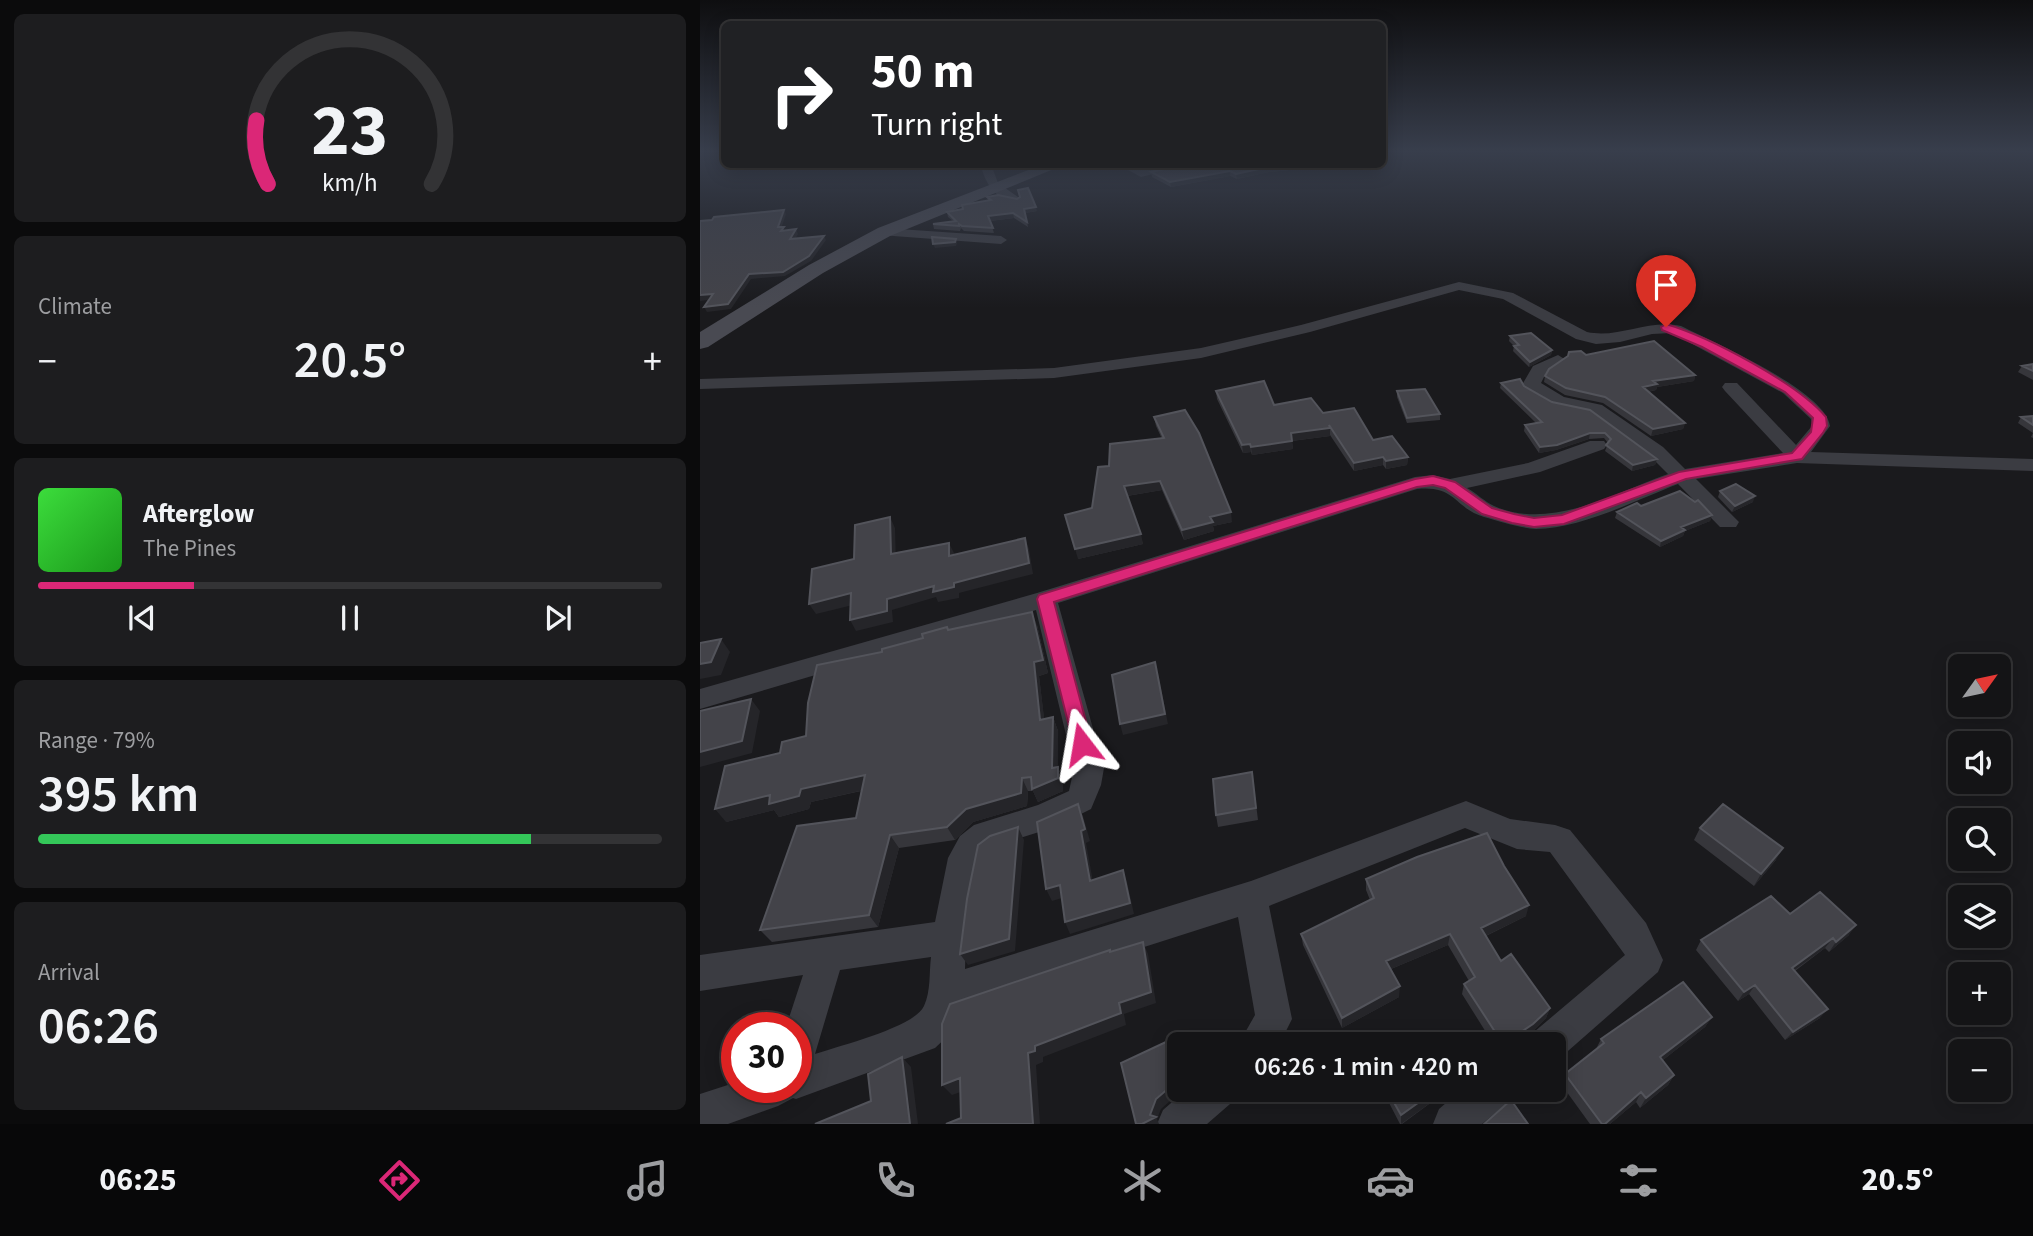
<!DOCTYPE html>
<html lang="en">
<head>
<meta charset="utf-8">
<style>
	:root { --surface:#141416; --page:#1d1d1f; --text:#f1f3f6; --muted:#9d9ea1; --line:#333335; --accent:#db2777 }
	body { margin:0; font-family:"Source Sans 3",sans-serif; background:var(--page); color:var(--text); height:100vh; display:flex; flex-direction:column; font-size:26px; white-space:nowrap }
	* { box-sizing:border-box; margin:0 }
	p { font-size:23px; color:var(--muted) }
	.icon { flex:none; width:38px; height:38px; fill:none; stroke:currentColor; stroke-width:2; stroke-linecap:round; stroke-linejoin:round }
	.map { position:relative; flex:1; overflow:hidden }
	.panel { display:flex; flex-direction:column; gap:14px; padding:14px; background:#0b0b0c; width:700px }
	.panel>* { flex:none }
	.guide { position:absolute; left:21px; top:21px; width:665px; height:147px; border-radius:10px; box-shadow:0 4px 18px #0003,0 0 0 2px var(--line); background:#202124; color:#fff; overflow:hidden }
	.needle { width:46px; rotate:57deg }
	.tools { position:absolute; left:1248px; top:654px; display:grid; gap:14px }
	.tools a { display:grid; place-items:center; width:63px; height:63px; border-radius:10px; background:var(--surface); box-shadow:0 4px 18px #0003,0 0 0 2px var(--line); font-size:35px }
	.speed { position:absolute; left:21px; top:1012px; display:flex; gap:14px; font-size:35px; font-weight:700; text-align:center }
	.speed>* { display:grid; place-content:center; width:91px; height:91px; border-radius:50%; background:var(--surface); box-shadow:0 4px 18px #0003,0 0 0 2px var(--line); line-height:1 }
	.speed .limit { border:10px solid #d22; background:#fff; color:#111 }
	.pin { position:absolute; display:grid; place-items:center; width:60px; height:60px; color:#fff; margin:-72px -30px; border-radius:50% 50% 50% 0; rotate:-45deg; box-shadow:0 0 7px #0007 }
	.pin .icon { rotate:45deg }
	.me { position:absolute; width:77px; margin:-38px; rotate:346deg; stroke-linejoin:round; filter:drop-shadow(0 0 5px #0008) }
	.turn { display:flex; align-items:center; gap:24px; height:147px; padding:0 35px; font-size:32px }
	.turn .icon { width:91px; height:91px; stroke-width:2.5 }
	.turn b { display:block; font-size:49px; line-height:60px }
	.big { font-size:52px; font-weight:600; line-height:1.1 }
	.panel .tile { flex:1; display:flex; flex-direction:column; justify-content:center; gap:10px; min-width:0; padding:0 24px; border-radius:10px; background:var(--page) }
	.panel .dial { align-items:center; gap:0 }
	.dial svg { height:182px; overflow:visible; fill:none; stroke:var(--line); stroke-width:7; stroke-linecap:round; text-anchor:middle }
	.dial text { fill:var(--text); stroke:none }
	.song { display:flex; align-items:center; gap:21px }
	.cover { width:84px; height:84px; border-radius:10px; background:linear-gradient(135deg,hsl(120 70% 55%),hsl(120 70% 35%)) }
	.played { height:7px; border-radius:4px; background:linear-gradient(90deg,var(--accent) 25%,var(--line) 25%) }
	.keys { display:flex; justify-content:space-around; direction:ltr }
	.heat { display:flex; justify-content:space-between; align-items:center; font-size:38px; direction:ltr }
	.charge { height:10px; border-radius:5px; background:linear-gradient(90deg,#34c759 79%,var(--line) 0) }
	.trip { position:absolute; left:467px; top:1032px; width:399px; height:70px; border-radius:10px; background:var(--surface); box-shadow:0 4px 18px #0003,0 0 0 2px var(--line); font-weight:600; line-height:70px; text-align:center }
	.tabs { display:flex; height:112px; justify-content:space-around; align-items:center; background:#080809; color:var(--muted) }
	.tabs .icon { width:49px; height:49px }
	.tabs .current { color:var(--accent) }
	.tabs b { font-size:32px; color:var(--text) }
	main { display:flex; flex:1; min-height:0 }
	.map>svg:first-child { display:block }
</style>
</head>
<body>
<main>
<section class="panel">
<div class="tile dial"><svg viewBox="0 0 100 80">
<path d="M14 69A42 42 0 1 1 86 69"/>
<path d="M14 69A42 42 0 0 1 9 41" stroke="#db2777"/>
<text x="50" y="56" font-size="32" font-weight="700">23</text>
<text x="50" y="72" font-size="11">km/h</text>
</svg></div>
<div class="tile"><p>Climate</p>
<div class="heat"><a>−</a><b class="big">20.5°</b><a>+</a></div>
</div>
<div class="tile">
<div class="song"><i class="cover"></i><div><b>Afterglow</b><p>The Pines</p></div></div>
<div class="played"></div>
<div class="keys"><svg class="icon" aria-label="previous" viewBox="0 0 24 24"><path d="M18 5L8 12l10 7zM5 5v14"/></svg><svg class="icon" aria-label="pause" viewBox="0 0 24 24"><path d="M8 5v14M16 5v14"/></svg><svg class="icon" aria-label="next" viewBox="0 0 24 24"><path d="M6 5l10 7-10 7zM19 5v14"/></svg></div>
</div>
<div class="tile"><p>Range · 79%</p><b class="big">395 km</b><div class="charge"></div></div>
<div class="tile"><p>Arrival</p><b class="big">06:26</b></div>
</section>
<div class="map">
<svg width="1333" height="1124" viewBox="0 0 1333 1124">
	<rect width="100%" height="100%" fill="#1a1a1d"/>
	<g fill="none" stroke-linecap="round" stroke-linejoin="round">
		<path fill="#3b3c42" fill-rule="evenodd" d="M281,164H291L298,183L318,197V201C299,204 283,182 281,164Z
			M417,164C437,164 439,171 460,167L458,164H470L473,169L441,177Z
			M184,228L301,236L307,240L301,244L180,235L178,232Z
			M759,282L813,293L887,332C919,339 949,318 981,326C1013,342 1126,391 1130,426L1111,452L1333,459V471L1097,463L996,479L1039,522L1036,527H1020L978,484C936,500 880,529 836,529C819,528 799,521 784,517C754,508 756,485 717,489L358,603L404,768L401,785L391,809L355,827L295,846L282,856L266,937L265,969L551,881L766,801L810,819L855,825L870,830L946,923L963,960L958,972L860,1058L854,1061V1045H828L834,1032L925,955L850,852L817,849L765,828L569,906L592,1019L579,1045H538L555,1015L538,917L260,1006L251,1033L235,1048L96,1099L93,1098L78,1106L28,1124H0V1094L37,1082V1087H96V1027H86L103,975L0,991V955L235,922L248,858L260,836L274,825L338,805L369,791L374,768L336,610L0,709V689L337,593L715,477L733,475L750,479L828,463L890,441H904L907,445L904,449L840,472L767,488C776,493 785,502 794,506C851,531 915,493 968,474L949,455L890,413L852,405L825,389L822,385L833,366L858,355L866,360L846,373L841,383L864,397L902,405L963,447L985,469L1083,453L1025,391L1022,387L1025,383H1037L1096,445L1112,426L1111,419L1083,393L972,333L952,334L920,342L896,344L876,339L803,299L759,290L610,332L501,358L354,378L0,389V379L354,368L501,348L601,325ZM231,957C229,973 231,991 224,1006C215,1027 139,1046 115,1054L140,970Z
			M486,1090H535L530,1104L507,1124H457L463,1110Z
			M761,1090H811L806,1104L782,1124H733L739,1109Z"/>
		<path fill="#494a52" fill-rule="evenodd" d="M344,164H366L190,236L123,273L8,347L0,349V332L109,265L178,228Z"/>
	</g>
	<path fill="#36363b" d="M473,164H609V168L569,172L537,179L530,176L471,187L452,177L451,172L473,167Z
		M287,197L337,211L325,213L328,227L314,218L290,221L294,233L264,231L261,228L260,231L234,229L233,224L253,221L248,217L247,212L263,209L288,200Z
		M810,336L852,350L851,355L829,367L813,351L814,346L809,341Z
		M886,355L995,375L994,381L957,387L956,390L948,392L985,423L983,429L951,436L903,403L865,395L844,382L845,376Z
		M1333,364V380L1318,372L1322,366Z
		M801,383L824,386L957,459L955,465L932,471L905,451L908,443L904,438L889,439L856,450L839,453L824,431L825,425L836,423L800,388Z
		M516,391L574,405L623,413L708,457L707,465L686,469L683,465L654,471L630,435V436L592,441L593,449L552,455L551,452L543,453L517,399Z
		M697,391L740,414V420L707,423L697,397Z
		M1333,416V438L1331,437L1333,433L1318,423L1321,417Z
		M454,417L532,522L513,526L514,531L484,540L462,490L427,496L443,544L378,559L392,508L409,466L462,439L456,426Z
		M1020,491L1053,502L1032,512L1018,497Z
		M941,506L1012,515L1010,521L985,531L983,536L960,547L915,518L917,512Z
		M337,625L348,673L339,676L344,719L353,717L358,731V767L363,780V791L338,802L333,791H328L327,806L273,822L255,840L199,848L178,927L72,942L60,930L156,818L161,791L111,802L109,809L79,817L74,810L26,822L80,753L106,736L182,652L223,638L247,627L248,629Z
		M552,772L558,820L518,827L516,815Z
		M1000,828L1076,860L1054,886L994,840Z
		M666,879L826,916L786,936L801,961L850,1008L846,1018L830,1034L814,1045H794L762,994L764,984L769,981L748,945L691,969L699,997L642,1028L603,945L601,934L670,900L666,890Z
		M1090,914L1149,935L1129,952L1125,948L1095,971L1120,1018L1085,1040L1049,994L1038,1001L996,950L1001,940Z
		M1012,1017L1005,1027L963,1060L974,1075L968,1085L940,1108L936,1102L910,1124H890L861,1084L865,1074L896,1049L901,1039Z
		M687,1090H748L702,1124H700L687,1099Z"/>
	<path fill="#252529" d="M598,164H609V168L569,172L537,179L536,174L568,167Z
		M530,171V176L471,187L470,182Z
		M336,207L337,211L325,213L324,209Z
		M84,210L86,214L80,232L78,227Z
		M313,213L314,218L289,221L288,216Z
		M96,229L98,234L93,243L90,239Z
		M124,236L126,240L111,261L85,276L51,279L31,309L7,312L4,307L49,274Z
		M256,239L257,243L256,246L235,248L233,244Z
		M13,294L15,299L0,301V295Z
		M852,350L851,355L829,367L830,362Z
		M995,375L994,381L957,387L956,390L941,393L943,387L953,381Z
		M985,423L983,429L951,436L953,429Z
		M630,428V436L591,441V433Z
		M890,433L889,439L856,450L839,453L840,447Z
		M592,441L593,449L552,455L551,447Z
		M550,444L551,452L543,453L542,445Z
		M683,457V465L654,471V463Z
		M708,457L707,465L686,469V461Z
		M957,459L955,465L932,471L933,465Z
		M460,481L462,490L426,496L424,486Z
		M1055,496L1053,502L1032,512L1035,506Z
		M531,512L532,522L513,526L514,531L484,540L482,530L510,517Z
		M1012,515L1010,521L985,531L983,536L960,547L961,541L981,527Z
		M190,517L195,528L196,565L191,554Z
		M441,534L443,544L378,559L375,549Z
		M325,538L329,549L333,574L259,593V598L238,602L236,597L192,610L193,622L156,631L150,620L187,599L234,586L254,583Z
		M249,543L254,553V566L249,556Z
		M151,593L157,604L116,614L109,604Z
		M332,612L337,625L348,673L339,676L346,733L340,720L334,662Z
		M21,639L30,652L21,675L0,679V664Z
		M458,673L468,724L423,735L420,724Z
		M51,699L60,711L52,753L0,767V752Z
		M353,717L358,731V767L363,780V791L338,802L332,789L352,768Z
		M165,775L173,788L111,802L109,809L79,817L74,810L26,822L15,809L70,795Z
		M322,778L328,791L327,806L273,822L255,840L247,827L266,809Z
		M378,804L383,816L390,841L386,843L395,893L390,881L381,831Z
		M318,827L324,840L315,951L268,965L260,954Z
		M190,835L199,848L178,927L169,915Z
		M1083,848L1076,860L1054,886L1061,874Z
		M423,870L427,882L434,914L370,934L365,922Z
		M360,885L365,897L352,901L346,889Z
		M829,905L826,916L779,939L781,928Z
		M1156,925L1149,935L1129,952L1136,942Z
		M750,934L748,945L686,971V961Z
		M1133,938L1125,948L1085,977L1092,968Z
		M443,942L448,954L456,1003L424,1014L426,1025L343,1057V1062L336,1065L340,1124H333L328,1053L335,1046L419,1003Z
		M1055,985L1049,994L1038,1001L1044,992Z
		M700,986L699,997L642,1028V1018Z
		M850,1008L846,1018L830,1034L814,1045H803Z
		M1128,1009L1120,1018L1085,1040L1093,1032Z
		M1012,1017L1005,1027L954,1067L960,1057Z
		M466,1042L470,1053L480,1086V1090L481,1091L461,1109L457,1119L459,1124H442Z
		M202,1057L211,1067L218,1124H210Z
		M974,1075L968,1085L940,1108L946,1098Z
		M260,1078L269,1089L252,1095L242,1085Z
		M736,1090H748L701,1124V1115Z
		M941,1092L936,1102L910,1124H905Z"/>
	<path fill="#434349" stroke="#53545b" stroke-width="2" d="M474,164H598L568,167L536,174L530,171L470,182L451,172L473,167Z
		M328,188L336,207L324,209L327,222L313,213L288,216L293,228L262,226L259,224V226L233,224L256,221L247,212L263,209L262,205L291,200L287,197L298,195L317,199L320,197L318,190Z
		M84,210L78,227H84L81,231L96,229L90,239L124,236L109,256L83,272L49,274L28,304L4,307L13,294L0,295V221L12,220L14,217Z
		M232,237L256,239L255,242L233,244Z
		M831,333L852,350L830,362L814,346L819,345L810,336Z
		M954,341L995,375L953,381L957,384L943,387L985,423L953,429L905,397L866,388L845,376L849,369L868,356L869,352L881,351L886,355Z
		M1333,364V371L1322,366Z
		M820,379L824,386L852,402L890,410L957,459L933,465L906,445L911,439L905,433H890L857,445L840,447L825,425L842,422L801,383Z
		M564,381L574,405L611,398L623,413L654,408L673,440L692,436L708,457L686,461L683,457L654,463L629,425L630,428L591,433L592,441L551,447L550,444L542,445L516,391Z
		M725,389L740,414L707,418L697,391Z
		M485,410L499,433L531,512L510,517L513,522L482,530L460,481L424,486L441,534L375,549L365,515L392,508L398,467L409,466L410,444L464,438L454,417Z
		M1333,416V425L1321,417Z
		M1036,484L1055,496L1035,506L1020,491Z
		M980,491L995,502L998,500L1012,515L981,527L985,530L961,541L917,512L937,503L941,506Z
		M190,517L191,554L249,543V556L325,538L329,563L254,583V587L233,592L234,586L187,599V611L150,620L151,593L109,604L112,569L154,559L155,525Z
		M332,612L343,660L334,662L340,720L353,717L352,768L358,767V778L332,789L331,777L322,778L321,793L266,809L247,827L190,835L169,915L60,930L97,826L156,818L165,775L101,789L99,796L69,804L70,795L15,809L25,766L80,753L82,742L106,736L108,703L117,665L182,652V649L223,638L222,634L247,627L248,630Z
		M21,639L11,662L0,664V643Z
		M455,662L465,714L420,724L412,675Z
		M51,699L42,741L0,752V711Z
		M552,772L556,808L516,815L513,779Z
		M378,804L385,829L381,831L390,881L423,870L430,903L365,922L360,885L346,889L337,822Z
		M1023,804L1083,848L1061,874L1000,828Z
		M318,827L309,939L260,954L267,899L278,845L290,836Z
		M787,833L804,866L829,905L781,928L801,961L811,954L850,1008L833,1024L803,1044L764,984L775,977L750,934L686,961L700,986L642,1018L601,934L674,898L666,879L717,857Z
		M1120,892L1156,925L1136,942L1133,938L1092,968L1128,1009L1093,1032L1055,985L1044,992L1001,940L1071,896L1090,914Z
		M443,942L451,992L419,1003L421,1013L335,1046V1051L328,1053L333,1124H246L261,1118L260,1078L242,1085V1024L250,1004L410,950V952Z
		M983,982L1012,1017L960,1057L974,1075L946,1098L941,1092L905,1124H902L865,1074L904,1043L901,1039Z
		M466,1042L477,1081L456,1099L450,1115L456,1117L442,1124H436L421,1063Z
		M202,1057L210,1124H115L171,1101L168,1074Z
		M687,1090H736L701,1115Z
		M811,1100L828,1124H784Z"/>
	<linearGradient id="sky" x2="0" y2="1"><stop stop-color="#0e0e10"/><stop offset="0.49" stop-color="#383e4c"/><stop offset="1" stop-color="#383e4c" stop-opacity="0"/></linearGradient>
	<rect width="1333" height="308" fill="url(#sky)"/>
	<path fill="#db2777" stroke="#8e194d" stroke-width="2" d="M966,324C1010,337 1097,383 1126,417L1127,426L1123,433L1102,459L986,479L864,524L834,527L812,523L782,514L745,488L733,485L717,487L354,602L392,744L389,750L382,752L375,750L337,599L339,595L715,479L733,476L755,482L792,508L814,514L834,518L862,515L979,472L1092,453L1111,432L1113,418L1085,392L1002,347L962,330L961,327Z"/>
</svg>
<div class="tools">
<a><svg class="needle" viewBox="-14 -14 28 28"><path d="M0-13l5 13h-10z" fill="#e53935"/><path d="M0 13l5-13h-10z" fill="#9d9ea1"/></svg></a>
<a><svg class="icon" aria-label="sound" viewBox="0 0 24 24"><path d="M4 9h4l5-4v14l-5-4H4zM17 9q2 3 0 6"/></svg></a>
<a><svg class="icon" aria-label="search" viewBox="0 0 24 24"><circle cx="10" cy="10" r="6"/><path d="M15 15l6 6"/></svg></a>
<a><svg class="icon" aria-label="layers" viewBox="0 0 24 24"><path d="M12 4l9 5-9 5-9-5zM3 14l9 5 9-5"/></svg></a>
<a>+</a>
<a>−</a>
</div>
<div class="speed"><div class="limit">30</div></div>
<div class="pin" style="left:966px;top:327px;background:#d93025"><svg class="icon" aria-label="arrive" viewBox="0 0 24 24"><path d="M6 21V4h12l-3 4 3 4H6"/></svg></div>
<svg class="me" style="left:382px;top:744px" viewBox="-20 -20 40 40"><path d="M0-17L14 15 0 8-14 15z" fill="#db2777" stroke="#fff" stroke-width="4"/></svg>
<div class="trip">06:26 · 1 min · 420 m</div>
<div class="guide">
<div class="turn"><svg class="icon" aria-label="right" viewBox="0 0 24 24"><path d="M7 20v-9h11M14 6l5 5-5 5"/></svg><div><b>50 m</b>Turn right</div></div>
</div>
</div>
</main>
<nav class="tabs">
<b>06:25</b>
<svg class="icon current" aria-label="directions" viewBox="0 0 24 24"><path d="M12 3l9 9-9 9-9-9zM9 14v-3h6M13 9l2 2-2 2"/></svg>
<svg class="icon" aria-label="music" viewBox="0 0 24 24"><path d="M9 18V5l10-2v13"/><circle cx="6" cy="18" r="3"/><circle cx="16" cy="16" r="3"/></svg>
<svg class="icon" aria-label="phone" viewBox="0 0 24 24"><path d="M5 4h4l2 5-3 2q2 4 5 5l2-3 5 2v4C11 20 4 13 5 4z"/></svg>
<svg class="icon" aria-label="climate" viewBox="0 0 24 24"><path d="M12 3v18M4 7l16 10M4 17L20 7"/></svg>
<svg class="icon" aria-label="car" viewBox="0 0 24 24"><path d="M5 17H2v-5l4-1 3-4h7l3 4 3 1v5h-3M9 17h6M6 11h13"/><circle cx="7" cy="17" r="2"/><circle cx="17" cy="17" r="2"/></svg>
<svg class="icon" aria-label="filters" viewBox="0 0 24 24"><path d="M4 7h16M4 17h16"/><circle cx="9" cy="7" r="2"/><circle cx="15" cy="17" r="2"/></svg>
<b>20.5°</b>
</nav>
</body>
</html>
